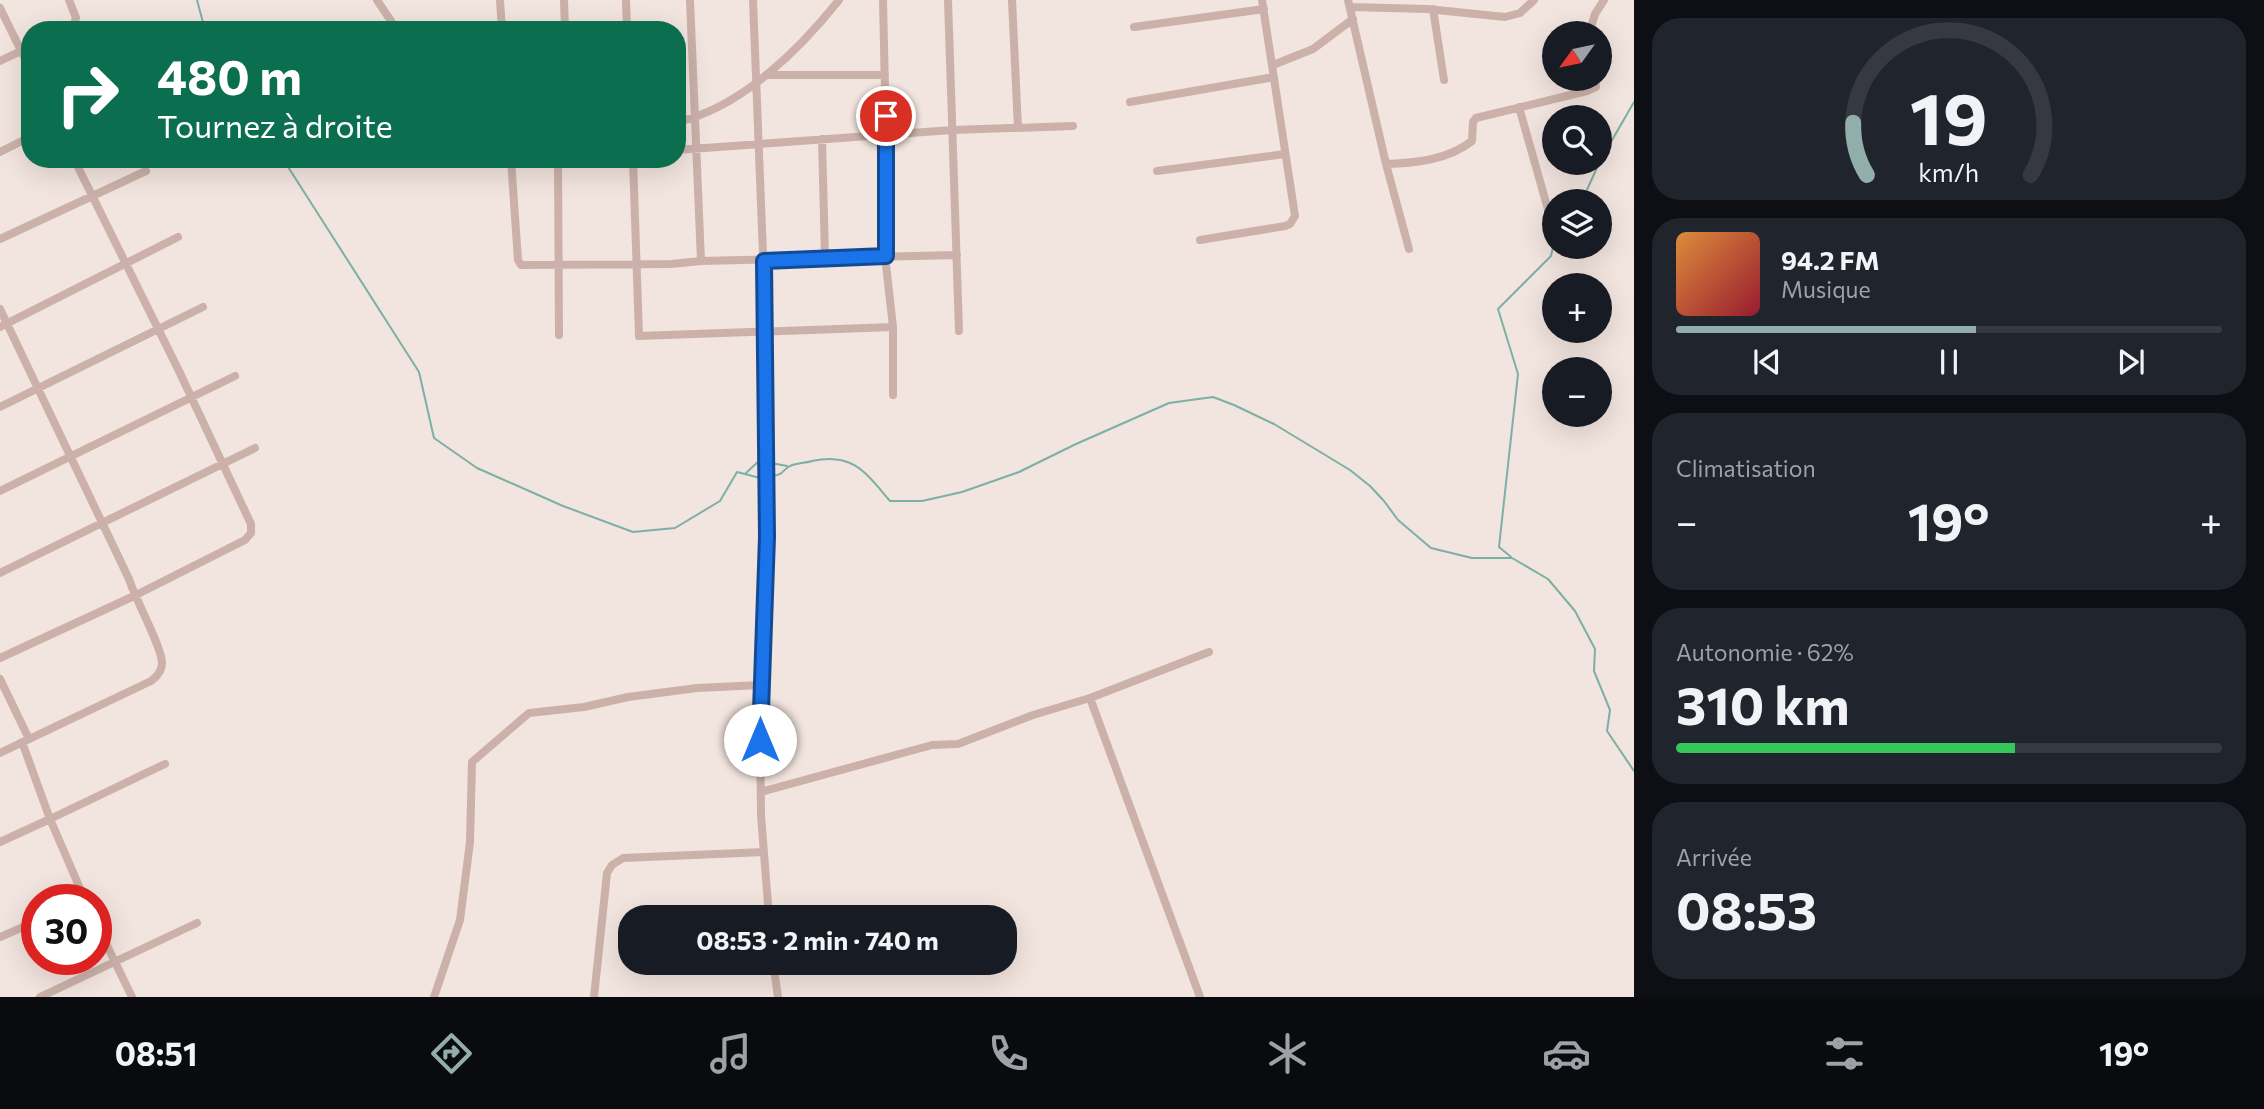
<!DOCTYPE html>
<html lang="fr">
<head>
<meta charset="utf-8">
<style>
	:root { --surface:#171b24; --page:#20242c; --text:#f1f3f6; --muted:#9ea1a6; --line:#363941; --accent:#92aeab }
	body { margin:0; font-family:Commissioner,sans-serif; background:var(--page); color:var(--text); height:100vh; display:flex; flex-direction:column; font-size:26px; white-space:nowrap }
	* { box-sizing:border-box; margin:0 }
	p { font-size:23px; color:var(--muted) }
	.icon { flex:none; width:38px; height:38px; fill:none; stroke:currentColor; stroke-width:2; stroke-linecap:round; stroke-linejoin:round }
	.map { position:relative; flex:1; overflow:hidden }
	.sheet { display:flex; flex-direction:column; gap:18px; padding:18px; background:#0d0f14; width:630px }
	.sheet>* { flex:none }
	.top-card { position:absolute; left:21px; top:21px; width:665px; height:147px; border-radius:28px; box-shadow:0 7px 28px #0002; background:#0b6e4f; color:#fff; overflow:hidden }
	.needle { width:46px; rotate:237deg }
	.tools { position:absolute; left:1542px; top:21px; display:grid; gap:14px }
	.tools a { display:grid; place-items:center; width:70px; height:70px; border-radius:50%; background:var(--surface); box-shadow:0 7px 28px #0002; font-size:35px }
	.speed { position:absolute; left:21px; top:884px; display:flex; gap:14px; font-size:35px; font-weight:700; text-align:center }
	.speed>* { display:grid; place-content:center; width:91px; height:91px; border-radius:50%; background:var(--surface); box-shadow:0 7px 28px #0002; line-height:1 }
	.speed .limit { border:10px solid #d22; background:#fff; color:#111 }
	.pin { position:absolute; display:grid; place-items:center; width:60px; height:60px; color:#fff; margin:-30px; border:4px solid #fff; border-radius:50%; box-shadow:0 2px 7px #0007 }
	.me { position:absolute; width:77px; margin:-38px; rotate:0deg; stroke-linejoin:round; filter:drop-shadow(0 0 5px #0008) }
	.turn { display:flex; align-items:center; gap:24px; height:147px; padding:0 21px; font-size:32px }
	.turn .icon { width:91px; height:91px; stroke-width:2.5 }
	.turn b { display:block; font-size:49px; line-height:60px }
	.big { font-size:52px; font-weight:700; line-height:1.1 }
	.sheet .card { flex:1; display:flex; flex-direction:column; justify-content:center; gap:10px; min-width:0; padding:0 24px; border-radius:28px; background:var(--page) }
	.sheet .dial { align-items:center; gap:0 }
	.dial svg { height:182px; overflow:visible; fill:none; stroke:var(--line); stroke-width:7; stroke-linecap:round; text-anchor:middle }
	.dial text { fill:var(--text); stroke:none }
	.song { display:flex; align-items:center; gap:21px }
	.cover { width:84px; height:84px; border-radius:10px; background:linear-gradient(135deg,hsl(30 70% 55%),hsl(350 70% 35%)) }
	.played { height:7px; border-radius:4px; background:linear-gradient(90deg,var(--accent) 55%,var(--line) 55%) }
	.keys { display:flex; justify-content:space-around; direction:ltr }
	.heat { display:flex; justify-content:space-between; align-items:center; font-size:38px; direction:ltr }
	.charge { height:10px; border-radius:5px; background:linear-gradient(90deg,#34c759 62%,var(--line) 0) }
	.trip { position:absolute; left:618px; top:905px; width:399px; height:70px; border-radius:28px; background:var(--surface); box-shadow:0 7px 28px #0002; font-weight:700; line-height:70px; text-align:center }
	.tabs { display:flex; height:112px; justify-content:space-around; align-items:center; background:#090b0e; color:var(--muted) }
	.tabs .icon { width:49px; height:49px }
	.tabs .current { color:var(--accent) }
	.tabs b { font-size:32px; color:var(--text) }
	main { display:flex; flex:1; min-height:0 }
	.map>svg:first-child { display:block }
</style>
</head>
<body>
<main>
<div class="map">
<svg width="1634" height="997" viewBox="0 0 1634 997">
	<rect width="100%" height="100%" fill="#f2e4de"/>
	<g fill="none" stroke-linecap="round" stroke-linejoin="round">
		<path stroke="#7cb0a6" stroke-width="2" d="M197,0L205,30
			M283,159L419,372L434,438L477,468L563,506L633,532L675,528L720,501L737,472L760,478
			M1600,161L1634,102
			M1582,201L1599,163
			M771,463L787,466
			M746,473L760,460
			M772,476C785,474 781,471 790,466C797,463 806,463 812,461C853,452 866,473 890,501H922L962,492L1019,472L1076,444L1169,403L1213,397L1234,405L1274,424L1350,470L1370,486L1384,501L1398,520L1431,548L1472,558H1512L1548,579L1575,611L1595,649L1594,671L1610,710L1607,731L1634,771
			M1511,557L1499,547L1518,374L1498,309L1551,256L1554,243"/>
		<path stroke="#cbb1a9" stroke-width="8" d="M69,0L76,18L72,30
			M377,0L397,30
			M500,0L502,30
			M564,0L565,30
			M626,0L627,30
			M690,0L701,261
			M753,0L766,331L767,537L760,713L761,815L769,917
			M883,0L886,136L885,256L893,327V395
			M948,0L959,331
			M1012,0L1018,128
			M1348,0L1386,164L1409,249
			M1350,7L1427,9L1505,17L1520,13L1534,0
			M0,8L30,69
			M1433,9L1444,80
			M1134,27L1264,9
			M1589,33L1595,14L1604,0
			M0,61L21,51
			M1273,65L1313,49L1353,19
			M766,75H885
			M1130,102L1274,77
			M1519,107L1549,213
			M677,122C741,108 800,49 839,0
			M822,139L825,257
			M677,150L952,130L1073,126
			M0,152L30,137
			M511,159L518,260L521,265L671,264L701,261L957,255
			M558,159L559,335
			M633,159L639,336L893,327
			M1386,164C1415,163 1448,160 1472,141L1473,122L1476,118L1587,91L1596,87L1595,79
			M1157,171L1285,154
			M0,239L146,171
			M1200,240L1285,226L1290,224L1295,216L1262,0
			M0,309L129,579C135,599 162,647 162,663C162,671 158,676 151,681L0,753
			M0,327L178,237
			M0,407L203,307
			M0,491L235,376
			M0,573L255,448
			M0,658L134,596L245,540L251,533V524L179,371L74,159
			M0,679L29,739
			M1090,698L1200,997
			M761,792L932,745L958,744L1033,715L1090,698L1209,652
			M0,842L50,819L22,742
			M85,900L50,819L165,764
			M96,923L132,997
			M0,937L37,921
			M773,962L778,997
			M40,997L197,923
			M434,997L460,920L470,842L472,762L529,713L584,707L628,697L697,688L761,685
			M594,997L607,873L612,865L623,858L764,852"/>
	</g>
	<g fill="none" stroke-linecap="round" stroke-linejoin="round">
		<defs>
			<path id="route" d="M760,740L767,537L764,261L886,256V116"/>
		</defs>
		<use href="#route" stroke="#114b97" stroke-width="18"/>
		<use href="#route" stroke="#1a73e8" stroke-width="12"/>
	</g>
</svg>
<div class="tools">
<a><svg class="needle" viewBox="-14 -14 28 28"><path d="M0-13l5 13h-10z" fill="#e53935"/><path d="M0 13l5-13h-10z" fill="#9ea1a6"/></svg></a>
<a><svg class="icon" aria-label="search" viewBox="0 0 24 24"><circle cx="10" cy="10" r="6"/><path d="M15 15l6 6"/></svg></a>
<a><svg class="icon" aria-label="layers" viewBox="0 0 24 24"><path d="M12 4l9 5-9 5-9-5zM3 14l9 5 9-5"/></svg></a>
<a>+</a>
<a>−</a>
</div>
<div class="speed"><div class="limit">30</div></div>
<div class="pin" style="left:886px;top:116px;background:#d93025"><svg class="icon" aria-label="arrive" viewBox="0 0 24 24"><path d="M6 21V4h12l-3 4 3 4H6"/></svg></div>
<svg class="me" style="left:760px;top:740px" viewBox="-20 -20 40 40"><circle r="19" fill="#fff"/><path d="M0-13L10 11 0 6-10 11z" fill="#1a73e8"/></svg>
<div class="trip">08:53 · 2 min · 740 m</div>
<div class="top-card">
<div class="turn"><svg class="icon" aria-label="right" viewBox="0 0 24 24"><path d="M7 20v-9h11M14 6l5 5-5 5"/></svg><div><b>480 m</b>Tournez à droite</div></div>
</div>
</div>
<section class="sheet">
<div class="card dial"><svg viewBox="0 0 100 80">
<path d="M14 69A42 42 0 1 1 86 69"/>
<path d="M14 69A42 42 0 0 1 8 46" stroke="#92aeab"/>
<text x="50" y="56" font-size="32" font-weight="700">19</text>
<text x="50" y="72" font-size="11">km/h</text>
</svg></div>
<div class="card">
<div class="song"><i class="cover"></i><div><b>94.2 FM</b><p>Musique</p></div></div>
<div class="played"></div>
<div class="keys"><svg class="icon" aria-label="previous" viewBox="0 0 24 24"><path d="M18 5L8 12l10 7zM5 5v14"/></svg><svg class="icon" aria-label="pause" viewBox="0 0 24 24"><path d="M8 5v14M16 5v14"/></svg><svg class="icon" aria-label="next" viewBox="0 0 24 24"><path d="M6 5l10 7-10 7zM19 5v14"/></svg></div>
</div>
<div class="card"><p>Climatisation</p>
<div class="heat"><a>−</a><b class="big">19°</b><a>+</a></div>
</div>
<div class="card"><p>Autonomie · 62%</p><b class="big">310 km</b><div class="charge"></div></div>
<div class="card"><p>Arrivée</p><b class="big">08:53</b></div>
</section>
</main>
<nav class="tabs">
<b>08:51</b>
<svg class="icon current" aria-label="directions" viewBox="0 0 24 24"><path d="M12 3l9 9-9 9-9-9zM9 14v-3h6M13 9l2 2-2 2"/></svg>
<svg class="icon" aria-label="music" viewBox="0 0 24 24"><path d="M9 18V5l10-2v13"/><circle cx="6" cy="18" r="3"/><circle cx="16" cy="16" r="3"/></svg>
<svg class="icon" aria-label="phone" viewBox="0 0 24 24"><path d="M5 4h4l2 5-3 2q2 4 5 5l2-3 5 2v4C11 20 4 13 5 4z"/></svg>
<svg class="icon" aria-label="climate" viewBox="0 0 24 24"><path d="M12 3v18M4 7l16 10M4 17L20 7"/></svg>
<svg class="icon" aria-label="car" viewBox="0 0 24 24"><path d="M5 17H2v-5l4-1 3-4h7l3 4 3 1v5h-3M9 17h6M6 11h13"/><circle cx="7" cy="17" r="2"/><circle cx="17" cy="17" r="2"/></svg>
<svg class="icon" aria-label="filters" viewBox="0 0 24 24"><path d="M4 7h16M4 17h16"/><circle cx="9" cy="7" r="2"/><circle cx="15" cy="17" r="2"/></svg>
<b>19°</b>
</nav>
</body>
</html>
